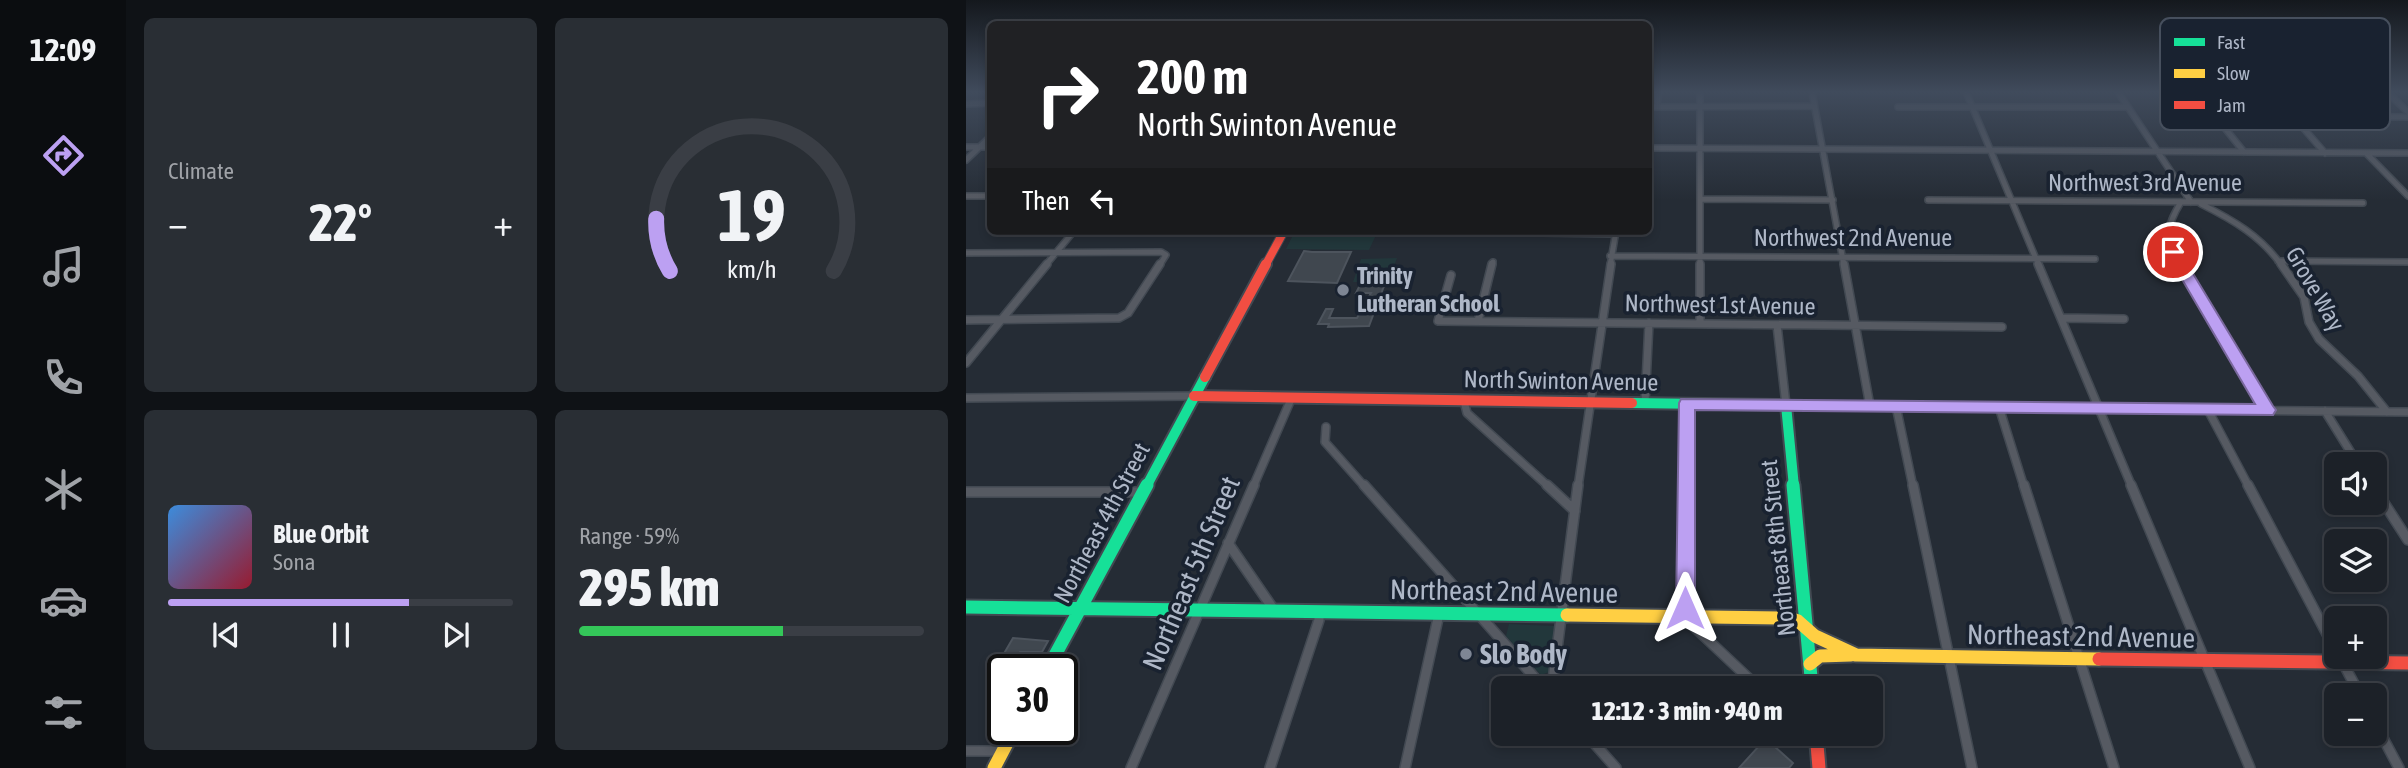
<!DOCTYPE html>
<html lang="en">
<head>
<meta charset="utf-8">
<style>
	:root { --surface:#1c2128; --page:#292e34; --text:#f1f3f6; --muted:#a0a3a8; --line:#3a3e45; --accent:#bca0f2 }
	body { margin:0; font-family:"Asap Condensed",sans-serif; background:var(--page); color:var(--text); height:100vh; display:flex; flex-direction:column; font-size:26px; white-space:nowrap }
	* { box-sizing:border-box; margin:0 }
	p { font-size:23px; color:var(--muted) }
	.icon { flex:none; width:38px; height:38px; fill:none; stroke:currentColor; stroke-width:2; stroke-linecap:round; stroke-linejoin:round }
	.map { position:relative; flex:1; overflow:hidden }
	.side { display:flex; flex-direction:column; gap:18px; padding:18px; background:#0f1216; width:840px }
	.side>* { flex:none }
	.top-card { position:absolute; left:21px; top:21px; width:665px; height:214px; border-radius:10px; box-shadow:0 4px 10px #0003,0 0 0 2px var(--line); background:#202124; color:#fff; overflow:hidden }
	.controls { position:absolute; left:1358px; top:452px; display:grid; gap:14px }
	.controls a { display:grid; place-items:center; width:63px; height:63px; border-radius:10px; background:var(--surface); box-shadow:0 4px 10px #0003,0 0 0 2px var(--line); font-size:35px }
	.speed { position:absolute; left:21px; top:654px; display:flex; gap:14px; font-size:35px; font-weight:700; text-align:center }
	.speed>* { display:grid; place-content:center; width:91px; height:91px; border-radius:50%; background:var(--surface); box-shadow:0 4px 10px #0003,0 0 0 2px var(--line); line-height:1 }
	.speed .limit { border:4px solid #111; border-radius:10px; background:#fff; color:#111 }
	.pin { position:absolute; display:grid; place-items:center; width:60px; height:60px; color:#fff; margin:-30px; border:4px solid #fff; border-radius:50%; box-shadow:0 2px 7px #0007 }
	.me { position:absolute; width:77px; margin:-38px; rotate:0deg; stroke-linejoin:round; filter:drop-shadow(0 0 5px #0008) }
	.turn { display:flex; align-items:center; gap:24px; height:147px; padding:0 35px; font-size:32px }
	.turn .icon { width:91px; height:91px; stroke-width:2.5 }
	.turn b { display:block; font-size:49px; line-height:60px }
	.then { display:flex; align-items:center; height:66px; padding:0 35px; background:#0003; gap:14px; font-size:26px }
	.big { font-size:52px; font-weight:800; line-height:1.1 }
	.side .tile { flex:1; display:flex; flex-direction:column; justify-content:center; gap:10px; min-width:0; padding:0 24px; border-radius:10px; background:var(--page) }
	.side .dial { align-items:center; gap:0 }
	.dial svg { height:182px; overflow:visible; fill:none; stroke:var(--line); stroke-width:7; stroke-linecap:round; text-anchor:middle }
	.dial text { fill:var(--text); stroke:none }
	.song { display:flex; align-items:center; gap:21px }
	.cover { width:84px; height:84px; border-radius:10px; background:linear-gradient(135deg,hsl(210 70% 55%),hsl(350 70% 35%)) }
	.played { height:7px; border-radius:4px; background:linear-gradient(90deg,var(--accent) 70%,var(--line) 70%) }
	.keys { display:flex; justify-content:space-around; direction:ltr }
	.heat { display:flex; justify-content:space-between; align-items:center; font-size:38px; direction:ltr }
	.charge { height:10px; border-radius:5px; background:linear-gradient(90deg,#34c759 59%,var(--line) 0) }
	.side .tiles { flex:1; display:grid; gap:18px; grid-template-columns:repeat(2,1fr) }
	.trip { position:absolute; left:525px; top:676px; width:392px; height:70px; border-radius:10px; background:var(--surface); box-shadow:0 4px 10px #0003,0 0 0 2px var(--line); font-weight:800; line-height:70px; text-align:center }
	main { display:flex; flex:1; min-height:0 }
	.menu { display:flex; flex-direction:column; width:126px; justify-content:space-around; align-items:center; background:#0b0d10; color:var(--muted) }
	.menu .icon { width:49px; height:49px }
	.menu .selected { color:var(--accent) }
	.menu b { font-size:32px; color:var(--text) }
	.map>svg:first-child { display:block }
</style>
</head>
<body>
<main>
<nav class="menu">
<b>12:09</b>
<svg class="icon selected" aria-label="directions" viewBox="0 0 24 24"><path d="M12 3l9 9-9 9-9-9zM9 14v-3h6M13 9l2 2-2 2"/></svg>
<svg class="icon" aria-label="music" viewBox="0 0 24 24"><path d="M9 18V5l10-2v13"/><circle cx="6" cy="18" r="3"/><circle cx="16" cy="16" r="3"/></svg>
<svg class="icon" aria-label="phone" viewBox="0 0 24 24"><path d="M5 4h4l2 5-3 2q2 4 5 5l2-3 5 2v4C11 20 4 13 5 4z"/></svg>
<svg class="icon" aria-label="climate" viewBox="0 0 24 24"><path d="M12 3v18M4 7l16 10M4 17L20 7"/></svg>
<svg class="icon" aria-label="car" viewBox="0 0 24 24"><path d="M5 17H2v-5l4-1 3-4h7l3 4 3 1v5h-3M9 17h6M6 11h13"/><circle cx="7" cy="17" r="2"/><circle cx="17" cy="17" r="2"/></svg>
<svg class="icon" aria-label="filters" viewBox="0 0 24 24"><path d="M4 7h16M4 17h16"/><circle cx="9" cy="7" r="2"/><circle cx="15" cy="17" r="2"/></svg>
</nav>
<section class="side">
<div class="tiles">
<div class="tile"><p>Climate</p>
<div class="heat"><a>−</a><b class="big">22°</b><a>+</a></div>
</div>
<div class="tile dial"><svg viewBox="0 0 100 80">
<path d="M14 69A42 42 0 1 1 86 69"/>
<path d="M14 69A42 42 0 0 1 8 46" stroke="#bca0f2"/>
<text x="50" y="56" font-size="32" font-weight="700">19</text>
<text x="50" y="72" font-size="11">km/h</text>
</svg></div>
<div class="tile">
<div class="song"><i class="cover"></i><div><b>Blue Orbit</b><p>Sona</p></div></div>
<div class="played"></div>
<div class="keys"><svg class="icon" aria-label="previous" viewBox="0 0 24 24"><path d="M18 5L8 12l10 7zM5 5v14"/></svg><svg class="icon" aria-label="pause" viewBox="0 0 24 24"><path d="M8 5v14M16 5v14"/></svg><svg class="icon" aria-label="next" viewBox="0 0 24 24"><path d="M6 5l10 7-10 7zM19 5v14"/></svg></div>
</div>
<div class="tile"><p>Range · 59%</p><b class="big">295 km</b><div class="charge"></div></div>
</div>
</section>
<div class="map">
<svg width="1442" height="768" viewBox="0 0 1442 768">
	<rect width="100%" height="100%" fill="#252c35"/>
	<path fill="#22373b" d="M329,231H412L403,250L320,249Z
		M431,258L422,282H387L395,259Z
		M543,624L588,626L590,631L583,672L575,675L540,636Z"/>
	<path fill="#40474f" stroke="#4d545d" stroke-width="2" d="M338,251L346,252H385L371,283L322,281Z
		M394,285L418,286L403,326L362,327L363,324H352L360,309H367L363,318H391L405,293H390Z
		M47,638L82,641L76,652H54L45,667L29,669Z
		M803,735L810,743L808,746L827,763L823,768H773Z"/>
	<g fill="none" stroke-linecap="round" stroke-linejoin="round">
		<defs>
			<path id="street-far2" d="M734,92V266
				M846,92L878,266
				M1000,92L1073,266
				M1152,92L1225,202
				M1230,92L1278,152
				M1306,92L1359,153
				M1421,92L1442,112
				M0,104L24,103
				M691,106L692,92
				M682,107L848,106
				M932,107H1162
				M1328,116L1442,117
				M0,147H24
				M682,148L1442,153
				M1400,153L1442,196
				M0,160L24,137
				M0,196H24
				M734,199L867,200
				M962,200L1397,203
				M1215,202C1198,230 1200,238 1217,266
				M1235,204C1267,220 1295,236 1316,266
				M449,231L650,234
				M0,253L195,252L200,255L193,266
				M644,256L1129,259
				M1312,261L1442,262
				M79,266L108,231
				M526,266L527,262
				M644,266L650,231"/>
			<path id="street-far1" d="M734,264V324
				M878,264L904,406
				M1072,264L1166,487
				M1216,264L1302,410
				M1315,264L1338,297L1343,322L1353,339L1392,376L1421,412
				M485,275L472,321L1036,327
				M1095,318L1158,319
				M0,320L153,318L162,313L194,264
				M512,321L526,264
				M811,325L820,405L1442,412
				M0,363L81,264
				M0,398L228,396
				M498,401L501,413L583,487
				M679,403L683,323
				M930,406L947,487
				M1033,407L1058,487
				M1242,410L1283,487
				M1359,411L1392,464
				M360,427L359,442L399,487
				M287,487L326,397
				M612,487L645,264
				M721,487V403"/>
			<path id="street" d="M398,485L578,688
				M581,485L609,511
				M721,485L720,616L725,624L793,688
				M947,485L1006,768
				M1058,485L1148,768
				M1165,485L1284,768
				M1282,485L1370,651
				M1409,489L1442,540
				M0,492H177
				M262,543L308,610
				M1377,663L1394,695
				M586,688L612,485
				M1409,723L1433,768
				M619,733L650,768
				M0,751H37
				M165,768L288,485
				M304,768L353,620V612
				M439,768L473,614"/>
			<path id="fast-far1" d="M666,403L820,405L828,487
				M180,487L239,377"/>
			<path id="fast" d="M827,485L846,688
				M0,607L601,615
				M81,670L181,485"/>
			<path id="slow" d="M601,615L823,618L832,621L849,636L890,655L1133,659
				M844,664L854,656L885,655
				M28,768L48,730"/>
			<path id="jam-far2" d="M299,266L318,231"/>
			<path id="jam-far1" d="M239,377L300,264
				M228,396L666,403"/>
			<path id="jam" d="M1133,659L1442,663
				M850,733L853,768"/>
		</defs>
		<use href="#street-far2" stroke="#424952" stroke-width="8"/>
		<use href="#street-far1" stroke="#424952" stroke-width="10"/>
		<use href="#street" stroke="#424952" stroke-width="12"/>
		<use href="#fast-far1" stroke="#424952" stroke-width="14"/>
		<use href="#fast" stroke="#424952" stroke-width="17"/>
		<use href="#slow" stroke="#424952" stroke-width="17"/>
		<use href="#jam-far2" stroke="#424952" stroke-width="10"/>
		<use href="#jam-far1" stroke="#424952" stroke-width="14"/>
		<use href="#jam" stroke="#424952" stroke-width="17"/>
		<use href="#street-far2" stroke="#565a62" stroke-width="5"/>
		<use href="#street-far1" stroke="#565a62" stroke-width="7"/>
		<use href="#street" stroke="#565a62" stroke-width="9"/>
		<use href="#fast-far1" stroke="#16e098" stroke-width="10"/>
		<use href="#fast" stroke="#16e098" stroke-width="13"/>
		<use href="#slow" stroke="#ffcf43" stroke-width="13"/>
		<use href="#jam-far2" stroke="#f24e42" stroke-width="8"/>
		<use href="#jam-far1" stroke="#f24e42" stroke-width="10"/>
		<use href="#jam" stroke="#f24e42" stroke-width="13"/>
	</g>
	<linearGradient id="sky" x2="0" y2="1"><stop stop-color="#14181d"/><stop offset="0.46" stop-color="#404b5c"/><stop offset="1" stop-color="#404b5c" stop-opacity="0"/></linearGradient>
	<rect width="1442" height="200" fill="url(#sky)"/>
	<path fill="#bca0f2" stroke="#7a689d" stroke-width="2" d="M1207,248L1214,252L1307,406L1310,410L1307,415L729,410V608L726,614L719,617L712,614L710,608L713,403L715,399L1289,404L1200,252Z"/>
	<g fill="#7e8694" stroke="#192230" stroke-width="2.5">
		<circle cx="377" cy="290" r="7"/>
		<circle cx="500" cy="654" r="7"/>
	</g>
	<g text-anchor="middle" stroke-width="7" stroke-linejoin="round" paint-order="stroke">
		<g font-size="24" fill="#aeb7c7" stroke="#192230">
			<text x="1179" y="191">Northwest 3rd Avenue</text>
			<text x="887" y="246">Northwest 2nd Avenue</text>
			<text transform="translate(1349 289) rotate(60)" y="8">Grove Way</text>
			<text transform="translate(754 305) rotate(1)" y="8">Northwest 1st Avenue</text>
			<text transform="translate(595 381) rotate(1)" y="8">North Swinton Avenue</text>
			<text transform="translate(136 523) rotate(-62)" y="8">Northeast 4th Street</text>
			<text transform="translate(812 548) rotate(-96)" y="8">Northeast 8th Street</text>
		</g>
		<g font-size="24" font-weight="bold" fill="#aeb7c7" stroke="#192230" text-anchor="start">
			<text x="391" y="284">Trinity<tspan x="391" dy="28">Lutheran School</tspan></text>
		</g>
		<g font-size="28" fill="#aeb7c7" stroke="#192230">
			<text transform="translate(225 573) rotate(-67)" y="10">Northeast 5th Street</text>
			<text transform="translate(538 591) rotate(1)" y="10">Northeast 2nd Avenue</text>
			<text transform="translate(1115 636) rotate(1)" y="10">Northeast 2nd Avenue</text>
		</g>
		<g font-size="28" font-weight="bold" fill="#aeb7c7" stroke="#192230" text-anchor="start">
			<text x="514" y="664">Slo Body</text>
		</g>
	</g>
	<rect x="1194" y="18" width="230" height="112" rx="10" fill="#192230" stroke="#464f5d" stroke-width="2"/>
	<rect x="1208" y="38" width="31" height="8" fill="#16e098"/>
	<rect x="1208" y="69" width="31" height="9" fill="#ffcf43"/>
	<rect x="1208" y="101" width="31" height="8" fill="#f24e42"/>
	<g font-size="19" fill="#aeb7c7">
		<text x="1251" y="49">Fast</text>
		<text x="1251" y="80">Slow</text>
		<text x="1251" y="112">Jam</text>
	</g>
</svg>
<div class="controls">
<a><svg class="icon" aria-label="sound" viewBox="0 0 24 24"><path d="M4 9h4l5-4v14l-5-4H4zM17 9q2 3 0 6"/></svg></a>
<a><svg class="icon" aria-label="layers" viewBox="0 0 24 24"><path d="M12 4l9 5-9 5-9-5zM3 14l9 5 9-5"/></svg></a>
<a>+</a>
<a>−</a>
</div>
<div class="speed"><div class="limit">30</div></div>
<div class="pin" style="left:1207px;top:252px;background:#d93025"><svg class="icon" aria-label="arrive" viewBox="0 0 24 24"><path d="M6 21V4h12l-3 4 3 4H6"/></svg></div>
<svg class="me" style="left:719px;top:608px" viewBox="-20 -20 40 40"><path d="M0-17L14 15 0 8-14 15z" fill="#bca0f2" stroke="#fff" stroke-width="4"/></svg>
<div class="trip">12:12 · 3 min · 940 m</div>
<div class="top-card">
<div class="turn"><svg class="icon" aria-label="right" viewBox="0 0 24 24"><path d="M7 20v-9h11M14 6l5 5-5 5"/></svg><div><b>200 m</b>North Swinton Avenue</div></div>
<div class="then">Then<svg class="icon" aria-label="left" viewBox="0 0 24 24"><path d="M17 20v-9H6M10 6l-5 5 5 5"/></svg></div>
</div>
</div>
</main>
</body>
</html>
